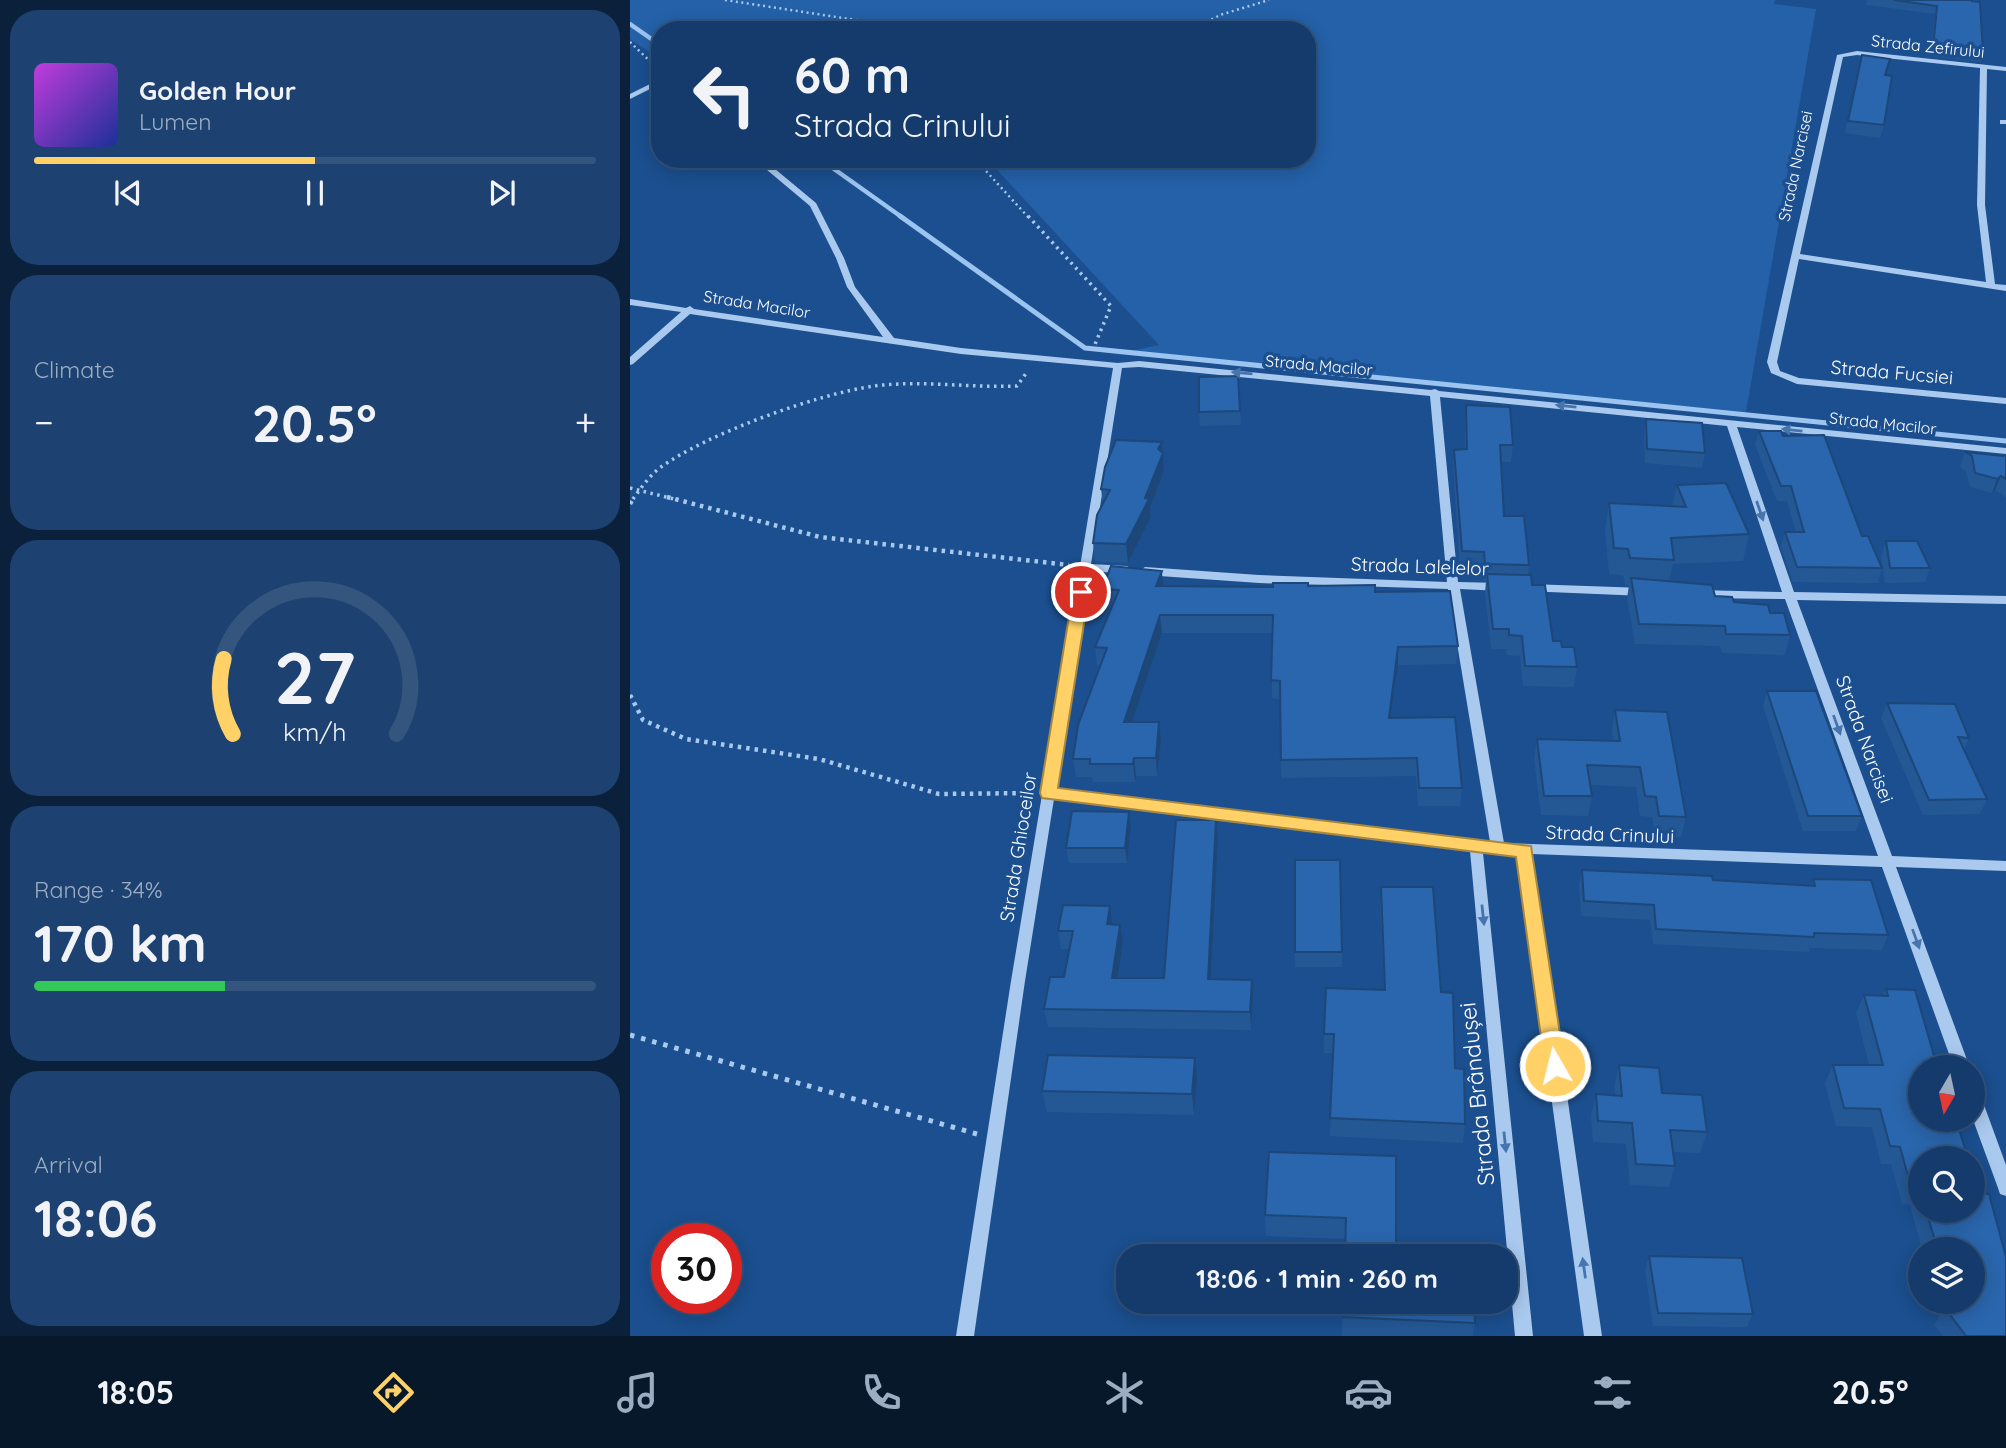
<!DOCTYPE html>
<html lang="en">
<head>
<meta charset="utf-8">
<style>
	:root { --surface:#143b6b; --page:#1d4271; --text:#f1f3f6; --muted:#9dadc1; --line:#33557e; --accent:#ffd166 }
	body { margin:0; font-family:Quicksand,sans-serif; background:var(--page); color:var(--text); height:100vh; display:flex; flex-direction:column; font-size:26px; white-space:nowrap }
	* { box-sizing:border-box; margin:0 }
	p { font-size:23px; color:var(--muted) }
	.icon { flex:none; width:38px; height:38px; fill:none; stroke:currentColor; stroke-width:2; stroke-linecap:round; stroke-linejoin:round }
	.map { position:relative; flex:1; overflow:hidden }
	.panel { display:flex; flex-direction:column; gap:10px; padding:10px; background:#0b203b; width:630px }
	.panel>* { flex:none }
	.guide { position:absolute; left:21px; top:21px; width:665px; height:147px; border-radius:28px; box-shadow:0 4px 18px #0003,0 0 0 2px var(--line); background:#143b6b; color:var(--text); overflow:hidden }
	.needle { width:46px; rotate:189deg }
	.buttons { position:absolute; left:1278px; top:1055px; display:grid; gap:14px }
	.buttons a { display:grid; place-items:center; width:77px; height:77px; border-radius:50%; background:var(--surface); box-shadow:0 4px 18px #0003,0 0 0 2px var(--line); font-size:35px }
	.speed { position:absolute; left:21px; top:1223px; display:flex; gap:14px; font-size:35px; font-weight:700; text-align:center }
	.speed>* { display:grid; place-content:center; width:91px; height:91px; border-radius:50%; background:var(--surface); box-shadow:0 4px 18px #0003,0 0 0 2px var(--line); line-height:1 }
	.speed .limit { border:10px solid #d22; background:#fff; color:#111 }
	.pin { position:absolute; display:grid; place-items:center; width:60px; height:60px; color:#fff; margin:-30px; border:4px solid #fff; border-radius:50%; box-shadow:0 2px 7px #0007 }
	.me { position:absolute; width:77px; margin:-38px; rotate:352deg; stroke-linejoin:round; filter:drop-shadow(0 0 5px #0008) }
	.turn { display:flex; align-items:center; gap:24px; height:147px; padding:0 28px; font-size:32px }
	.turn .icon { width:91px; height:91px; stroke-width:2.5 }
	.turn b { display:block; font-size:49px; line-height:60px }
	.big { font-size:52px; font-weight:700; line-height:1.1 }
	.panel .tile { flex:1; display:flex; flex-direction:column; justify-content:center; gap:10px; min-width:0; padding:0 24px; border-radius:28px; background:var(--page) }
	.panel .dial { align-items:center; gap:0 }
	.dial svg { height:182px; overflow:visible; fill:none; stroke:var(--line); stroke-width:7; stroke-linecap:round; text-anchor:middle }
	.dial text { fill:var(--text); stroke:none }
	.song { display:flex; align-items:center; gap:21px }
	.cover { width:84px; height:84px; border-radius:10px; background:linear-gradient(135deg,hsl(290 70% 55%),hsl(230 70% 35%)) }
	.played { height:7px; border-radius:4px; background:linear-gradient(90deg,var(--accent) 50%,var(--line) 50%) }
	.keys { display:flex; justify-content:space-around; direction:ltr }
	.heat { display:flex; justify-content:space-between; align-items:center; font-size:38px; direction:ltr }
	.charge { height:10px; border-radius:5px; background:linear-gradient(90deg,#34c759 34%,var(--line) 0) }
	.trip { position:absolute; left:486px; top:1244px; width:402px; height:70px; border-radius:28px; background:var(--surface); box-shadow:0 4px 18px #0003,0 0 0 2px var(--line); font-weight:700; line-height:70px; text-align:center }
	.dock { display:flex; height:112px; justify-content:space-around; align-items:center; background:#08182b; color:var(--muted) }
	.dock .icon { width:49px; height:49px }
	.dock .on { color:var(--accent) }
	.dock b { font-size:32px; color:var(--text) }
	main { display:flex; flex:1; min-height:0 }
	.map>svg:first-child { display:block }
</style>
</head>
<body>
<main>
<section class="panel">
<div class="tile">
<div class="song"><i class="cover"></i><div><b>Golden Hour</b><p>Lumen</p></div></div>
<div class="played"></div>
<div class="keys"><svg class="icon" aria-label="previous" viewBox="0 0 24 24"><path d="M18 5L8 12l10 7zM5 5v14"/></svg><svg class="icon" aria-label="pause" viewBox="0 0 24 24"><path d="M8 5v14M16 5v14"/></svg><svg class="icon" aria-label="next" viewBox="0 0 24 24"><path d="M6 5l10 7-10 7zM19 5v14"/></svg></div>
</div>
<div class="tile"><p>Climate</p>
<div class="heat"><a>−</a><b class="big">20.5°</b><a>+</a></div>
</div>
<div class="tile dial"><svg viewBox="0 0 100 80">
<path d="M14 69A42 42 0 1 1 86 69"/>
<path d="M14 69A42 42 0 0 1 10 36" stroke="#ffd166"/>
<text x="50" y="56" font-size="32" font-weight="700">27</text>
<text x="50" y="72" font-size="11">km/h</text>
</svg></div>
<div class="tile"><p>Range · 34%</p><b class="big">170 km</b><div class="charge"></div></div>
<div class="tile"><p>Arrival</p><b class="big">18:06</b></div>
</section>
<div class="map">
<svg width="1376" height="1336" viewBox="0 0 1376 1336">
	<rect width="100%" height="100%" fill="#1b4f8f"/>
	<path fill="#2461a8" d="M0,0H1145L1144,4L1186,9L1116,412L485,354L529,345L357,159H677V30H30V59L0,39Z"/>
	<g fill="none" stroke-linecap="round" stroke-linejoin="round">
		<path stroke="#9cc4f0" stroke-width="4.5" d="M0,24L30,45
			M190,159L273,218"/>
		<path stroke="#9cc4f0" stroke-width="5" d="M270,216L455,348L1376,441"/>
		<path stroke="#a9c9ee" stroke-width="2.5" stroke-dasharray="2 3.5" stroke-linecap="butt" d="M95,0L292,30
			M562,30L590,15L639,0
			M0,42L27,68
			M345,159L399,218"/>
		<path stroke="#a9c9ee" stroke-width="3.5" stroke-dasharray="2.5 4.5" stroke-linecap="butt" d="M398,216L481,306L463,349
			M0,488L44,499
			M3,499C11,488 19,476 31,467C77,434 187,394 244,386C291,380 340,388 387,386L397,372"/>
		<path stroke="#a9c9ee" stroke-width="4.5" stroke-dasharray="3.5 5" stroke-linecap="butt" d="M37,497L190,537L439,565
			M0,504L4,497
			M0,695L13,720L56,739L189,759L309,794L401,793"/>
		<path stroke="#a9c9ee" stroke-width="5" stroke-dasharray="4.5 7" stroke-linecap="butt" d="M0,1035L347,1134"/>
		<path fill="#a9c9ee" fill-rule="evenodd" d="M1227,51L1376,67V71L1357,69L1355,205L1365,284L1376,285V291L1169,259L1147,362L1150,371L1169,378L1376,398V404L1167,384L1141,373L1137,362L1207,55ZM1227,55L1350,68L1347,205L1356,282L1170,254L1213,57Z
			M30,79V84L0,99V94Z
			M1370,120H1376V124H1370Z
			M124,159H133L186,203L214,258L225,287L264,338L331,348L488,363L509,361L801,390L805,389L809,391L1376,448V454L1107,427L1164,592L1376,596V604L1167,600L1262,856L1376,861V871L1266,867L1340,1068H1324L1252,867L902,854L972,1336H954L888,854L853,853L903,1336H885L840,851L424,799L395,981L344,1336H326L381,981L483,368L331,354L60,314L3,364L0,365V357L51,312L0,305V299L56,308L60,306L64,309L253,337L217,287L206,258L180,206ZM509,367L800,396L817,582L629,575L515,567L509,571L515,575L629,583L818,589L860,842L426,789L460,571L497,574L503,570L497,566L461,564L492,368ZM810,397L1097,426L1152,592L1067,590L1061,594L1067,598L1155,599L1248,856L874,843L830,589L871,591L877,587L871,583L828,582Z
			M899,584L1014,588L1020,592L1014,596L895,591L893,588Z
			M1342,1087L1348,1089L1350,1094L1376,1165V1196L1370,1194L1368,1188L1342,1117Z"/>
	</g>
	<path fill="#245895" d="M1237,0H1342L1353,53L1350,62L1300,56L1305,14L1236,5Z
		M1229,66L1256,75L1254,125L1250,138L1215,133Z
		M608,376L611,425L570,426L569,412Z
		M836,405L883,445L881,462H871L874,516L899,565L898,575L923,641L932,647L947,667L944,687L893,686L890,656L877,655L876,649H861L855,593L856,581H854L852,569H830L823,466L824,450L835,449V421Z
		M1016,419L1075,453L1072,468L1015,463L1014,433Z
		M1129,431L1153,436L1232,536L1252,568L1248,583L1163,582L1151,546L1155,532H1166L1157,501H1147L1125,445Z
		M532,442L534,471L520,508L521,517L498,563L465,562L463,543L473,504L471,489Z
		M1335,452L1373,456L1376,455V497L1365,490L1362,493L1340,487L1336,471L1330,467Z
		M1047,485L1119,534L1113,561L1043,564L1039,581L1104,602L1140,613L1160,635L1155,655L1092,653L1090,646L1005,644L997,598L999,585H995L993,575L979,574L975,529L979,503L1042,506Z
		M1256,541L1300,568L1295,582L1255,583L1251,556Z
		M533,586L643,587L678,586L745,592L828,646L826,664L768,665L761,718L832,788L830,806H788L786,776L651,778L650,699L642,698V633H532L502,722H529L531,740L527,776H506L505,782H463L462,777H446L443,759L471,665H467L465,647L481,608L474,607L472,589Z
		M1137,691L1232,816L1226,831H1173L1133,706Z
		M1257,703L1339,738L1334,750L1357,799L1350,814L1293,815L1251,718Z
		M985,710L1056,817L1051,837L1025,836L1022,817L1010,816L1006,787L960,785L962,796L958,816L911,815L904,759L907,739L983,741L982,730Z
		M501,827L497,863H439L436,848Z
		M588,838L581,979L623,997L621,1030L418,1027L414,1009L434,977L439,949H431L428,931L490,925L493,942L488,978H534Z
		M665,860L712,952V967H665Z
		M952,870L1083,880L1181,886L1183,879L1258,935L1252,950L1180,948L1179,952L1023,944L1020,920L951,916L949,885Z
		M751,887L811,992L835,1124L833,1143L700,1136L703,1053H694V1034L754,990L750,907Z
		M1256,989L1285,990L1290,1158V1211H1342L1376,1336H1313L1304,1325L1312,1312L1305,1302H1342V1250H1292L1280,1205L1272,1204L1261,1164H1251L1242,1127L1206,1126L1195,1083L1203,1065H1239L1226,1013L1234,995H1253Z
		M989,1065L1032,1093L1077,1132L1070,1153L1043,1152L1045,1166L1039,1187L1000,1185L996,1144L963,1142L961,1116L966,1094L985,1095L984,1087Z
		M567,1080L564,1115L417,1112L412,1091Z
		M639,1152L766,1249L715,1256V1239L636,1236L635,1215Z
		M1019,1256L1123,1314L1117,1327L1023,1326L1015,1270Z
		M713,1302L845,1323L843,1336H712Z"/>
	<path fill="#1d4779" d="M532,442L534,471L520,508L521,517L498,563L496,544L515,498L528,449Z
		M1371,476L1365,490L1362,493L1367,479Z
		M532,571L533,589L526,586Z
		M530,615L532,633L496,740L494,722Z
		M768,647V665L758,736L759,718Z
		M529,722L531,740L527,776L526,758Z
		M504,758L506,776L505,782L503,764Z
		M499,812L501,827L497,863L495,848Z
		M586,820L588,838L580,996L578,979Z
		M480,906L482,923L479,942L477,924Z
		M490,925L493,942L485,996L482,978Z
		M622,980L623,997L621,1030L620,1012Z
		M565,1058L567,1080L564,1115L562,1094Z"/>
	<path fill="#2a66ad" stroke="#1d4779" stroke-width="2" d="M1264,0H1342V1L1350,2L1353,53L1303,48L1307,6Z
		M1232,55L1260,59L1255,75L1262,76L1254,125L1218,121Z
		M608,376L610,411L569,412V377Z
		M836,405L880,407L883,445H870L874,516H894L899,565L855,564L854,552L832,551L824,450L837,449Z
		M1016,419L1072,423L1075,453L1017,449Z
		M1129,431H1151L1153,436L1194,435L1232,536H1238L1252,568L1167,567L1155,532H1174L1161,486H1151Z
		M486,440L532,442L528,449L533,453L515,498L519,499L496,544L463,543L467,515L480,490L471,489L475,467Z
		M1335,452L1373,456L1376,455V479L1371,476L1367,479L1345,473L1342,456Z
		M1096,483L1119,534L1041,538L1044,560L1000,558L998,549L984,548L979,503L1056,507L1047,485Z
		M1256,541H1287L1300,568H1260Z
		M481,566L532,571L526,586L643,587V583H678V586L745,585V592L820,591L828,646L768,647L759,718L825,717L832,788H789L787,758L651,760L650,681L641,680L643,615H530L494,722H529L526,758H504L503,764H460V759H443L448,725L477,648L465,647L489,590L472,589Z
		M857,574L901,575L902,585H915L923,641H931L932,647H944L947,667L895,666L892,636L879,635V629H863Z
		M1001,578L1082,585L1085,596L1102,597L1104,602L1138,605L1140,613H1154L1160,635L1096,634L1095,626L1009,624Z
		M1137,691H1186L1232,816H1178Z
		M1257,703L1325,704L1339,738L1328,737L1357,799L1299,800Z
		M985,710L1037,712L1056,817L1029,816L1026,797L1015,796L1010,767L957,765L962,796H914L907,739L990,741Z
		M442,811L499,812L495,848H436Z
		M546,820H586L578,979L622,980L620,1012L414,1009L420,977H434L443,931H428L433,905L480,906L477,924L490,925L482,978H534Z
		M665,860H710L712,952H665Z
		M952,870L1082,876L1083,880L1185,886L1183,879L1241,880L1258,935L1184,933V937L1026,929L1024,905L954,901Z
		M751,887H803L811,992L823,993L825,1068L834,1069L835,1124L700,1118L704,1034H694L696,988L755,990Z
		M1256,989L1285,990L1307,1066H1315V1068H1290V1120H1326L1338,1158H1290V1189L1289,1187H1281L1270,1147L1260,1146L1250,1109L1214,1108L1203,1065H1253L1234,995L1258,996Z
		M418,1055L565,1058L562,1094L412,1091Z
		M989,1065L1029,1068L1032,1093L1072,1095L1077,1132L1040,1130L1045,1166L1006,1164L1002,1123L968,1121L966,1094L992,1096Z
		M639,1152L766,1156V1249L843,1253V1256H715L716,1218L635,1215Z
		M1342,1172L1349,1193L1359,1194L1376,1257V1336H1336L1315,1308L1328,1302H1342V1250H1308L1296,1211H1342Z
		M1019,1256L1112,1258L1123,1314L1028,1313Z
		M713,1302H844L845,1323L713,1317Z"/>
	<defs><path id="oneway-solid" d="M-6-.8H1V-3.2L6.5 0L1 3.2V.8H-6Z" transform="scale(1.75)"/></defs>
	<g fill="#4674ac">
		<use href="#oneway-solid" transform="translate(612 373) rotate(-175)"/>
		<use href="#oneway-solid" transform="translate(936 406) rotate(-174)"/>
		<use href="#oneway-solid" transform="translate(1162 430) rotate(-174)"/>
		<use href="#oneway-solid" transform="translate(1130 511) rotate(71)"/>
		<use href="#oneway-solid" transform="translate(1207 725) rotate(70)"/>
		<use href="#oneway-solid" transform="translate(853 915) rotate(84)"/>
		<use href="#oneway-solid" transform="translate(1286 939) rotate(70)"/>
		<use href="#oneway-solid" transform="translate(875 1142) rotate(84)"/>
		<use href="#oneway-solid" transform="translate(954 1268) rotate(-98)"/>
	</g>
	<path fill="#ffd166" stroke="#a68842" stroke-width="2" d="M451,587L459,592L428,788L901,846L935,1066L932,1073L925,1075L918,1073L915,1066L886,857L412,798L410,793L443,592Z"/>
	<g text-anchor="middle" stroke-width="7" stroke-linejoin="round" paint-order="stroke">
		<g font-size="16" fill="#fff" stroke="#1b4f8f">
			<text transform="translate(1298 46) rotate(6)" y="6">Strada Zefirului</text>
			<text transform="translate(1165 166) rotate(-78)" y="6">Strada Narcisei</text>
			<text transform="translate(127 304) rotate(9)" y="6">Strada Macilor</text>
			<text transform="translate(689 365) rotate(5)" y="6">Strada Macilor</text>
			<text transform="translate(1253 423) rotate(6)" y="6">Strada Macilor</text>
		</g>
		<g font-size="19" fill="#fff" stroke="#1b4f8f">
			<text transform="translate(1262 372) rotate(5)" y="7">Strada Fucsiei</text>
			<text transform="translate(790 566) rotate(2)" y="7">Strada Lalelelor</text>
			<text transform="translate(1235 739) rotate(70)" y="7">Strada Narcisei</text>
			<text transform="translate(980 834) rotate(2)" y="7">Strada Crinului</text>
			<text transform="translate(388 847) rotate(-81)" y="7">Strada Ghioceilor</text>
		</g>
		<g font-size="23" fill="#fff" stroke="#1b4f8f">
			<text transform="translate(847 1094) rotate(-96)" y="8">Strada Brândușei</text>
		</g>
	</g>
</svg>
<div class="buttons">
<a><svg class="needle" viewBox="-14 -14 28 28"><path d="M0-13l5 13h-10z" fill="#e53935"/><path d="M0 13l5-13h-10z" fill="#9dadc1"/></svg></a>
<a><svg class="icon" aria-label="search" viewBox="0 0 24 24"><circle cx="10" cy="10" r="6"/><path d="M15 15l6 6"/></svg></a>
<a><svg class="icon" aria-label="layers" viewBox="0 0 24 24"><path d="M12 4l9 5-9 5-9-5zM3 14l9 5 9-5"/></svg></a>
</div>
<div class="speed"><div class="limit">30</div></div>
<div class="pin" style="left:451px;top:592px;background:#d93025"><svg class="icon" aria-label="arrive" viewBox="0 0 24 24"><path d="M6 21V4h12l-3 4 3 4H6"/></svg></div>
<svg class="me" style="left:925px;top:1066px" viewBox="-20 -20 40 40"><circle r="17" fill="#ffd166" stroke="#fff" stroke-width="3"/><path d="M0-11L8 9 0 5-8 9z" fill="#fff"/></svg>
<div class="trip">18:06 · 1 min · 260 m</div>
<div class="guide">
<div class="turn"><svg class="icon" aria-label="left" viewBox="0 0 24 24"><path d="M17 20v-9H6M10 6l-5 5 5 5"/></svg><div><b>60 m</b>Strada Crinului</div></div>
</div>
</div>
</main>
<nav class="dock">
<b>18:05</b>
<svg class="icon on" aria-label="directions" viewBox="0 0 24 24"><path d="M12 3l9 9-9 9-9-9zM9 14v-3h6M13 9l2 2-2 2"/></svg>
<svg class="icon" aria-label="music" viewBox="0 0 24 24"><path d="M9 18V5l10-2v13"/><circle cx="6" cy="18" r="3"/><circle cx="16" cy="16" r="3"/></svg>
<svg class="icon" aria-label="phone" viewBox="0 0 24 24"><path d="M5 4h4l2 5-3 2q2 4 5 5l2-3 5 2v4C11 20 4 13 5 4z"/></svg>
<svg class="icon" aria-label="climate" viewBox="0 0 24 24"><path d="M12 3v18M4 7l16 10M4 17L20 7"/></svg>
<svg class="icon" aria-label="car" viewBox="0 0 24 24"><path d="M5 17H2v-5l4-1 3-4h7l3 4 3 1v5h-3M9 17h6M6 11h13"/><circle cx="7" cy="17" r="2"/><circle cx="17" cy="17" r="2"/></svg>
<svg class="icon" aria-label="filters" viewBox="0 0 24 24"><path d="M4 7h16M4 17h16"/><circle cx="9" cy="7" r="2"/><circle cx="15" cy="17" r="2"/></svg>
<b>20.5°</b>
</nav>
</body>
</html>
